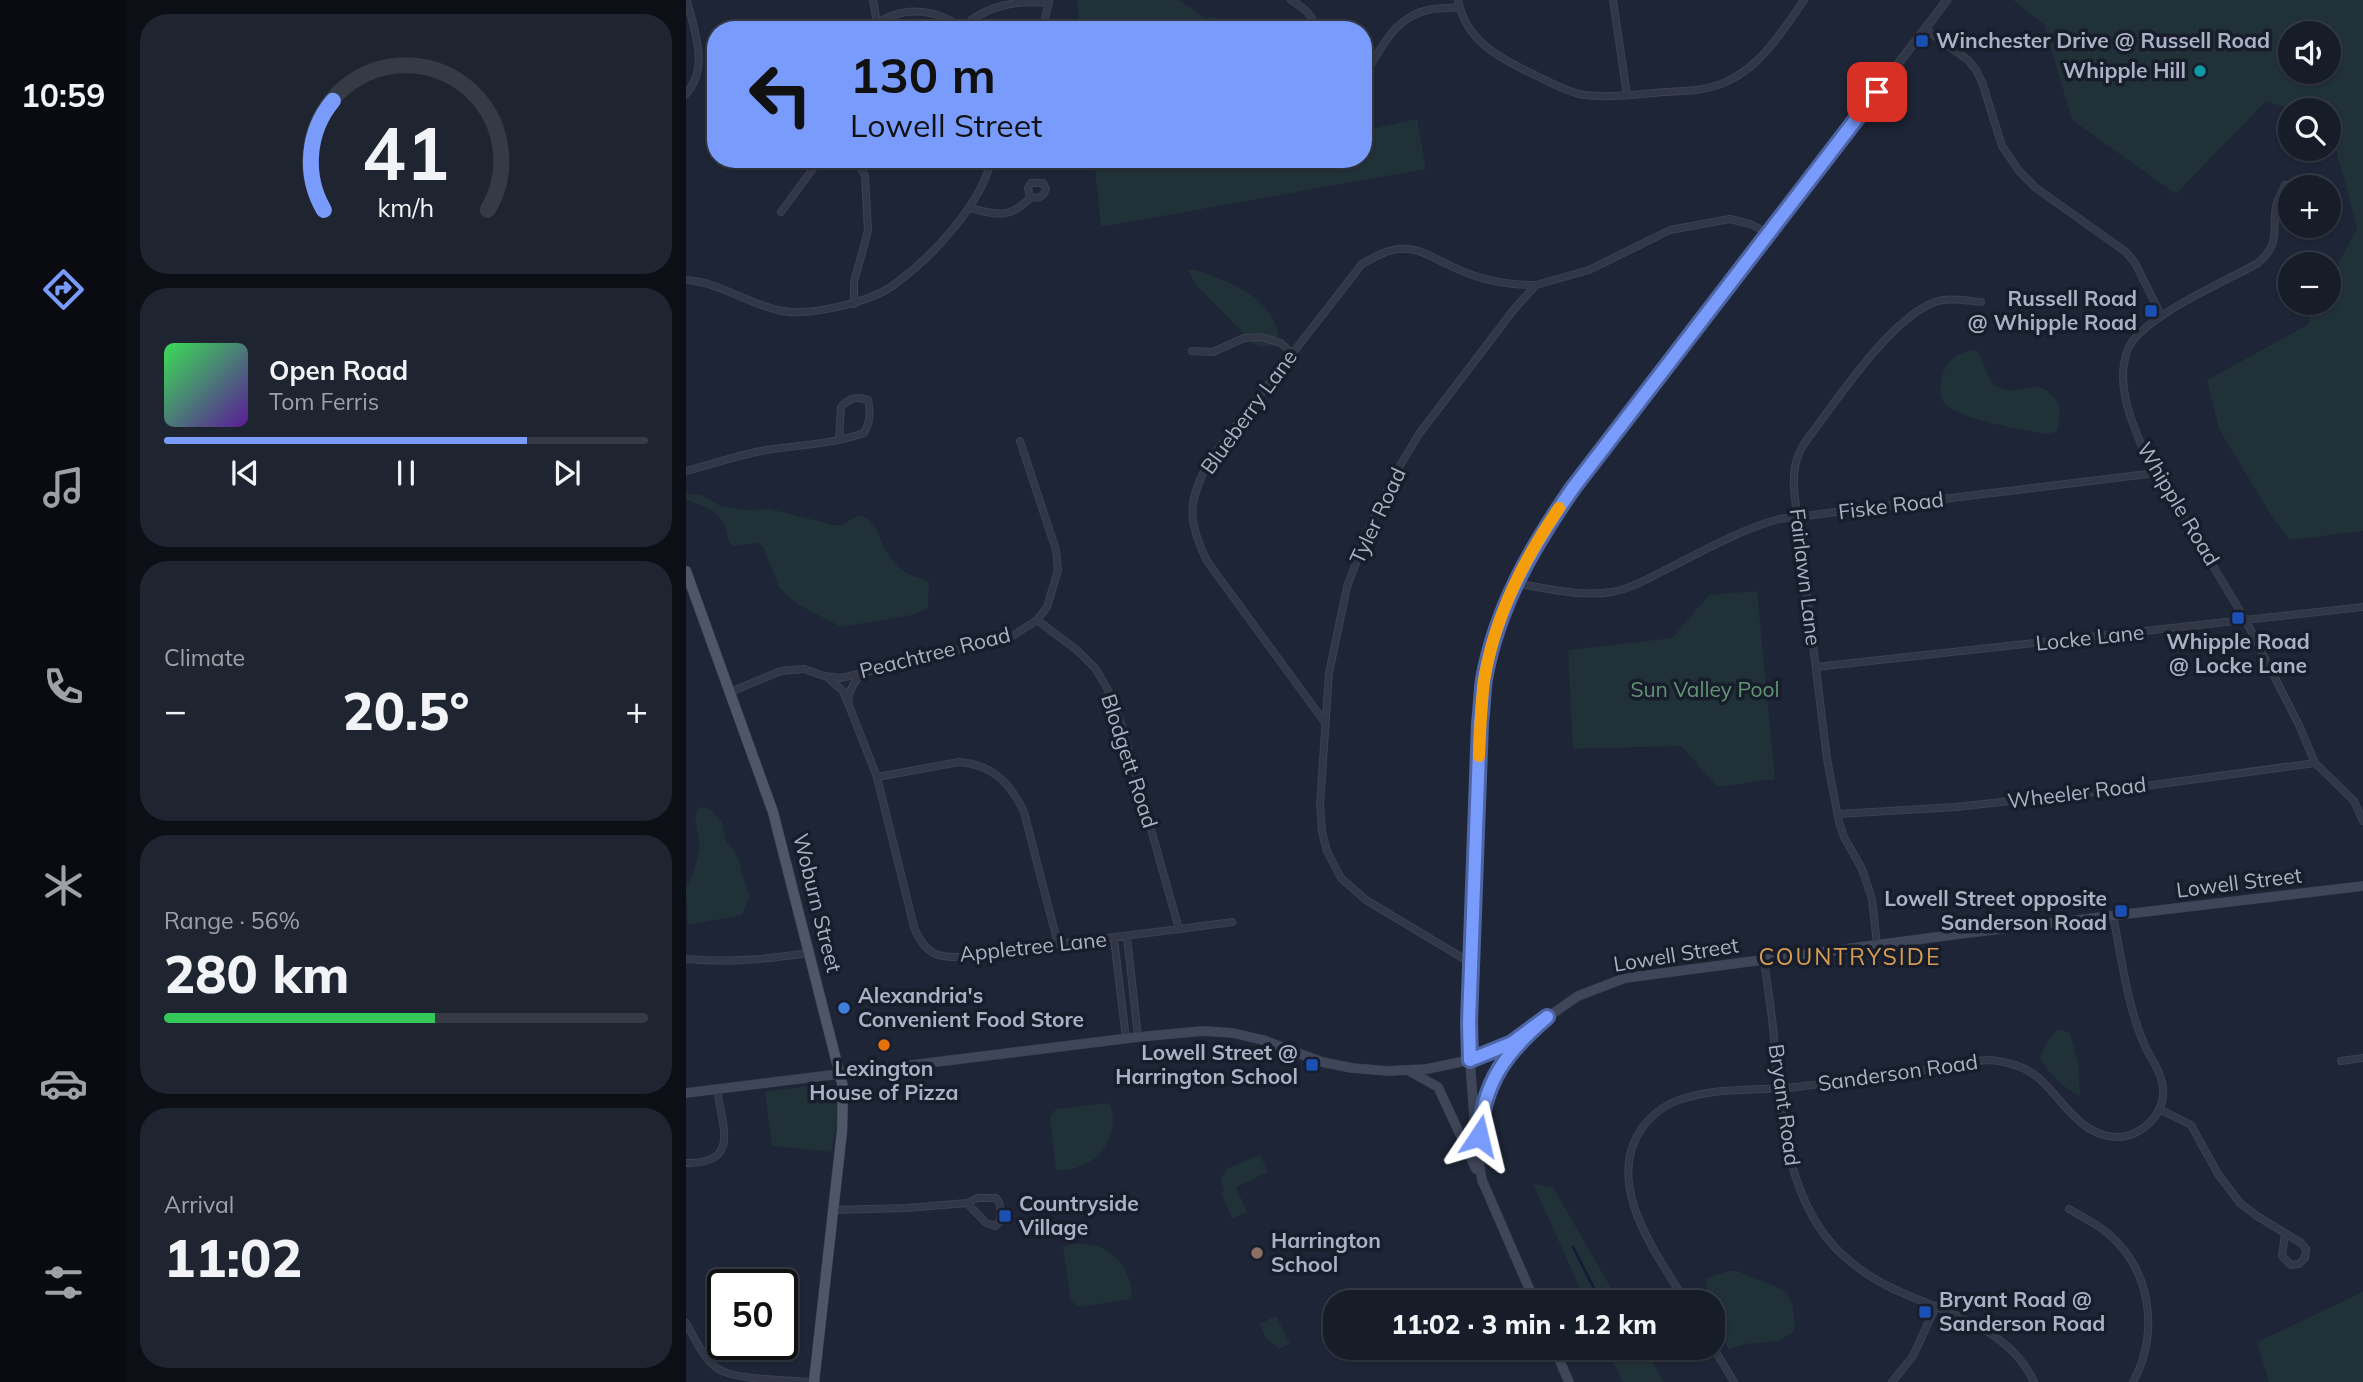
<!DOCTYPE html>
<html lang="en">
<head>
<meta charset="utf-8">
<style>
	:root { --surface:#161c28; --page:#1f2530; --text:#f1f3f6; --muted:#9ea1a8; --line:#353a45; --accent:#789bfc }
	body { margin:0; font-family:Mulish,sans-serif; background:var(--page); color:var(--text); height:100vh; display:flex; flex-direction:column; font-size:26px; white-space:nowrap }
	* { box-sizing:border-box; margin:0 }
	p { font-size:23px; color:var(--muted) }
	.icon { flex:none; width:38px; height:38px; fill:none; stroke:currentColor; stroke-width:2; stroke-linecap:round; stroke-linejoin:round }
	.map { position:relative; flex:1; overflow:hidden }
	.panel { display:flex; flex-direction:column; gap:14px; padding:14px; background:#0c0f16; width:560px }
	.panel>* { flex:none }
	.guide { position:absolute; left:21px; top:21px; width:665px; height:147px; border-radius:28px; box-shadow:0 2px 5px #0004,0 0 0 2px var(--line); background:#789bfc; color:#111; overflow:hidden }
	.fabs { position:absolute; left:1592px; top:21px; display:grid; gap:14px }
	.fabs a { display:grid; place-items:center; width:63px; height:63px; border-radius:50%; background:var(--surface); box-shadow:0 2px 5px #0004,0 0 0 2px var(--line); font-size:35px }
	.speed { position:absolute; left:21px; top:1269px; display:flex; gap:14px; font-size:35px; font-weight:700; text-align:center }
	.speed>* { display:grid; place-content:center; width:91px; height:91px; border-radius:50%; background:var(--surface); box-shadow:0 2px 5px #0004,0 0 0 2px var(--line); line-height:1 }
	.speed .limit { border:4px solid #111; border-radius:10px; background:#fff; color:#111 }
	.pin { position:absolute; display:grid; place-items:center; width:60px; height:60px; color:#fff; margin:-30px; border-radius:14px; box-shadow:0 4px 10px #0006 }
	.me { position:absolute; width:77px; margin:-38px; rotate:10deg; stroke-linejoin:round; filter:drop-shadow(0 0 5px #0008) }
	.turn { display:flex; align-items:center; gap:24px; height:147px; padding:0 28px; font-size:32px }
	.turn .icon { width:91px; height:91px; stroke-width:2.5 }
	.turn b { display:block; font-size:49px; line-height:60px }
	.big { font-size:52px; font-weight:800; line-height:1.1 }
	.panel .tile { flex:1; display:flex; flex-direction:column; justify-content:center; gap:10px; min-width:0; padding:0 24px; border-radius:28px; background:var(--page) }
	.panel .dial { align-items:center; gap:0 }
	.dial svg { height:182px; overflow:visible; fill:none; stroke:var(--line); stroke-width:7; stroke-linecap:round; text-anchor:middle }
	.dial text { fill:var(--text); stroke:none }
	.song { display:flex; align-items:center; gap:21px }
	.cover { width:84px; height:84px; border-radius:10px; background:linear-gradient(135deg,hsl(130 70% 55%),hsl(270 70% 35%)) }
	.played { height:7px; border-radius:4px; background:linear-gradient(90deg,var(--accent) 75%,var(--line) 75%) }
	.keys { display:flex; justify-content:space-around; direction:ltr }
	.heat { display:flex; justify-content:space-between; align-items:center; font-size:38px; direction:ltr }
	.charge { height:10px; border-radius:5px; background:linear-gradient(90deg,#34c759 56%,var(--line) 0) }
	.trip { position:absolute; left:637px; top:1290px; width:402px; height:70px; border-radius:28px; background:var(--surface); box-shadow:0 2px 5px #0004,0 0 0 2px var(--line); font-weight:800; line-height:70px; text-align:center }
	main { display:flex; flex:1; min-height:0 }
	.menu { display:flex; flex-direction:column; width:126px; justify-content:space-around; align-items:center; background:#090b10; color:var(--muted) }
	.menu .icon { width:49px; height:49px }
	.menu .active { color:var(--accent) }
	.menu b { font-size:32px; color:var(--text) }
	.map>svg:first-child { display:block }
</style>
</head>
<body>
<main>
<nav class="menu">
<b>10:59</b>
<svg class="icon active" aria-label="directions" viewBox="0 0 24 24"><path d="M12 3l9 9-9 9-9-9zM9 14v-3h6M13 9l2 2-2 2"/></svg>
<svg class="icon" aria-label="music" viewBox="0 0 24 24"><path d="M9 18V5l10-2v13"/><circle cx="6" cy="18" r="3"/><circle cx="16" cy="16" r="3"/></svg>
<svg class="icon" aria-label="phone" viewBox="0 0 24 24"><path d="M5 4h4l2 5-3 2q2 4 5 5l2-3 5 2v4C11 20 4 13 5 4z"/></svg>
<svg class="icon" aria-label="climate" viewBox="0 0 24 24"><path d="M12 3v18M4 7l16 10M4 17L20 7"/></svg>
<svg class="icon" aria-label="car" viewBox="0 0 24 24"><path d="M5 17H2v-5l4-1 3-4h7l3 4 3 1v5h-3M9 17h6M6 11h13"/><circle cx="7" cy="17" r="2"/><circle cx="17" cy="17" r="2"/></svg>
<svg class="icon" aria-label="filters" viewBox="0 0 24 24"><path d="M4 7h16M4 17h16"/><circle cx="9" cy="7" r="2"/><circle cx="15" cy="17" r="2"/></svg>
</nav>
<section class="panel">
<div class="tile dial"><svg viewBox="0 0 100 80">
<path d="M14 69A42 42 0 1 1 86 69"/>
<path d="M14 69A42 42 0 0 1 18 21" stroke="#789bfc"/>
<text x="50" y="56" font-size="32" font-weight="700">41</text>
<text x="50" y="72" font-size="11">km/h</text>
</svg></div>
<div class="tile">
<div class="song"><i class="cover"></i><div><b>Open Road</b><p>Tom Ferris</p></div></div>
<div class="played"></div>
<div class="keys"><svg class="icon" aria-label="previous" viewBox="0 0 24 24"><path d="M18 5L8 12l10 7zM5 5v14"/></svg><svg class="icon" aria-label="pause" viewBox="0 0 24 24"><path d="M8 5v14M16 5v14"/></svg><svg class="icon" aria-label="next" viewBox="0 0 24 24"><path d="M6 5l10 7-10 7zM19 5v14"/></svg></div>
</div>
<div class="tile"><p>Climate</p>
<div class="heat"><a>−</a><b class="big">20.5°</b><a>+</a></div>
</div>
<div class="tile"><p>Range · 56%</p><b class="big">280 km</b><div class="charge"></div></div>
<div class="tile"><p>Arrival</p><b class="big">11:02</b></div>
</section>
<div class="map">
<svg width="1677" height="1382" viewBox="0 0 1677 1382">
	<rect width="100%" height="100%" fill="#1e2536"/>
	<path fill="#203137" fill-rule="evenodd" d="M391,0H493L522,21L523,16L528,17L561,30H394Z
		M1327,0H1677V531L1604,540L1586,517L1533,429L1521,380L1621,325L1632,303H1643V282L1671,228L1643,124V110H1606L1580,101L1490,194L1386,120L1358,24ZM1605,33H1643V72H1605Z
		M731,119L740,169L415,227L408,159H515L517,165L542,159H677V131Z
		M506,269C533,277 568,290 585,315C589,321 591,329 593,336L587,345L574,347L567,343L512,287L502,271Z
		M1285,350L1292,351C1299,362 1301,383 1314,388C1336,398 1352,373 1370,400C1376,409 1374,422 1370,432L1359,434C1338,430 1272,419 1259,404C1252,396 1254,388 1256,378C1260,361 1269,355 1285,350Z
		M0,494L15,495L35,506L58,510L84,509L148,525H156L173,515C194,521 191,540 202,554C208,562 218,574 228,576C235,578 237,578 243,582L242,608L226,615L155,627L111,604L101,595L93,587L77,547L72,543L46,546C41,540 42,537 40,530C34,510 17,507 0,499Z
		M1071,591L1089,779L1032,787L995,746L887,749L882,650L986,638L1023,595Z
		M18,807L26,811L36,822L40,842L48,850L53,860L56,875L64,896L56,915L2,925L0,888L7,874L14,849L9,817L12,808Z
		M1372,1029L1384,1033L1392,1063L1394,1095C1378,1090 1362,1072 1354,1058L1358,1046Z
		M138,1084L145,1086C156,1102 148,1134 146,1152L86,1146L79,1092Z
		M424,1103C436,1140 408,1172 370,1170L364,1117L370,1109Z
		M574,1155L582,1172L550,1187L561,1212L546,1219L535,1193L538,1192L535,1177L542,1168Z
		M847,1184L867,1187L933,1302H900Z
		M388,1244C423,1241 446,1266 446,1299L393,1307L385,1301L377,1247Z
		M1042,1271H1051L1089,1286L1101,1293L1107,1306L1109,1327L1106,1333L1091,1341L1059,1344L1043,1349L1027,1323V1302H1023L1020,1295L1021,1278Z
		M1677,1292V1382H1583L1571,1342Z
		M590,1316L604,1344L593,1349L580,1338L573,1324Z
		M921,1348H958L978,1382H937Z"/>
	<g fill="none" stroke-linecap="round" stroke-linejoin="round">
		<path stroke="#121b33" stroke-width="2.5" d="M887,1247L915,1302"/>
		<defs>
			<path id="minor" d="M187,0L191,23
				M605,0C616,7 629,15 629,30
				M772,0C780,42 814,58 849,75C863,82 877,90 893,94C921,99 950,94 979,92C1001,91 1021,91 1042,81C1076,65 1097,30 1118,0
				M927,0L941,95
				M277,28C298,5 333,0 363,3
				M1239,29L1282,60L1290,70L1296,82L1316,146L1333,171L1350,188L1440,252L1449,263L1475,315
				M183,30C211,5 249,6 278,30
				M356,30L363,2
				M677,77C696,49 707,16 746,9C755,8 764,8 773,7
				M0,94C24,67 8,31 1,0
				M1599,185C1596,192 1592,199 1590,206C1586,231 1595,243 1572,263C1541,281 1455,317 1442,349C1429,382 1444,418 1457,449L1560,621L1613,725L1629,763L1668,801L1677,821
				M284,208C310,215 324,219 344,198L342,188L345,183H357L360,189C357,198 352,198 344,198
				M95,212L134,159
				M0,280C34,282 63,305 96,311C125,316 186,302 209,284C245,258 297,203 305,159
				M168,304V282L182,231L179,176L170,159
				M506,351L527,352L558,338L575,337L595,343L605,353
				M0,471C26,464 53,455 80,450C113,445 147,444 178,433C184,422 185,413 182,400C170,396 164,398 155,407L153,440
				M828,583C859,588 895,597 925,592C946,589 966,576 985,567C1020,549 1054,530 1093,519L1470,473
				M351,620L392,651L409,668L421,688L436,726L493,929
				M1130,667L1677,607
				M180,672C168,679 163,689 162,703L191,777L228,927C233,940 241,954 257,956C280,960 308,951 332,949C403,940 474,932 546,922
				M142,678L157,691L161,702
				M44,692L95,671L118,669L138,676L155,678L180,672L325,637L351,620L361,607L372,570L370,550L334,441
				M640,724L521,561C500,518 502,500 525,458L676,264C690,256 705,247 722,249C735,249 751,260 763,265C790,279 818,285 848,285
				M191,777L273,762C306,764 325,784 338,812L372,944
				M1152,814L1270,807L1437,789L1629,763
				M441,937L452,1037
				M428,938L440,1039
				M1191,945L1186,899L1176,869L1158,837L1153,822L1141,759L1108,490C1107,471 1109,457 1120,441C1150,402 1210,308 1257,300C1269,298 1283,301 1295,302
				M0,959C44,963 80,959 124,953
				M1078,959C1081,985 1086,1012 1088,1038C1094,1102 1097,1171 1133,1227C1151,1255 1181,1277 1210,1290C1260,1313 1323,1327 1348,1382
				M785,963L680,900L655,878L641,851L636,832L634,805L643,673L661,587L683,528L709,474L733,434L829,308L850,285L903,270L984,230L1044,219L1064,224L1083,233
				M1655,1061L1677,1058
				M1473,1109L1505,1125L1532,1174L1554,1203L1571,1216L1615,1243L1620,1249L1619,1258L1613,1264L1605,1265L1596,1256L1599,1233
				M0,1163C55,1164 36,1127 31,1089
				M1383,1209C1401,1219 1418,1228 1432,1243C1467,1281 1471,1338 1447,1382
				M147,1210L221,1208L281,1203L300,1223L309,1226L313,1223C315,1215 316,1204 310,1198H291L281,1203
				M1000,1302C970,1253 917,1184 956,1128C967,1113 981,1103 999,1098C1034,1087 1073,1091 1110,1087C1157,1081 1205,1075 1252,1068C1270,1066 1287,1060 1305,1060C1361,1066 1361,1095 1398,1125C1411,1135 1429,1140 1444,1135C1461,1129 1475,1114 1477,1096C1479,1077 1467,1063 1459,1046C1441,1006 1436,959 1427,916
				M0,1323C8,1337 17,1358 31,1368C46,1380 102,1380 123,1382
				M1027,1347L1048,1382
				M1206,1382L1227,1356L1250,1306"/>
			<path id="tertiary" d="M784,1060L783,1022C786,954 787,886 790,819C792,746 794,677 818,608C833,564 861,525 887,488L1261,0"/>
			<path id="secondary" d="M784,1060L790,1144L796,1180L849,1302
				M725,1072L752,1087L790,1169
				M0,1093L452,1037L517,1031L547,1033L577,1040L636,1062L666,1068L702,1071L741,1069L784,1060L820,1046L892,996L939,978L1281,933L1677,886
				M793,1135C796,1101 808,1068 832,1043
				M868,1348L883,1382"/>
			<path id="primary" d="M0,571L87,812L157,1087L156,1131L128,1382"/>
		</defs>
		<use href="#minor" stroke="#3b4150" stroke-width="8"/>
		<use href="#tertiary" stroke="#3b4150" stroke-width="9"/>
		<use href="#secondary" stroke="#3b4150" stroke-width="10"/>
		<use href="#primary" stroke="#3b4150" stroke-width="11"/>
		<use href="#minor" stroke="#313746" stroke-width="6"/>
		<use href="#tertiary" stroke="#313746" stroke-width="7"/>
		<use href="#secondary" stroke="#3f4659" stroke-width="9"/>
		<use href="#primary" stroke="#4f5667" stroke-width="10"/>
	</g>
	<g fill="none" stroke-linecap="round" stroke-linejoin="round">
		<defs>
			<path id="route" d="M793,1136C798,1081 820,1052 861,1017L826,1043L784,1060L783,1022L794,723C796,708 796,693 798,679C811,607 846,547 887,488L1191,92"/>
		</defs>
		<use href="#route" stroke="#4e65a4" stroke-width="18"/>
		<use href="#route" stroke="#789bfc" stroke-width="12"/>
		<path stroke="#f59e0b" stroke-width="12" d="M793,756C794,731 795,705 798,681C808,617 837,560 873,508"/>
	</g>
	<g fill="#1a4fb4" stroke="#171d2a" stroke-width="2.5">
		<rect x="1229" y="34" width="14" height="14" rx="3.5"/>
		<rect x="1458" y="304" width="14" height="14" rx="3.5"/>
		<rect x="1545" y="611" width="14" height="14" rx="3.5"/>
		<rect x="1428" y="904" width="14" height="14" rx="3.5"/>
		<rect x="619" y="1058" width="14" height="14" rx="3.5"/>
		<rect x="312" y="1209" width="14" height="14" rx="3.5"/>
		<rect x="1232" y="1305" width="14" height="14" rx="3.5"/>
	</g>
	<circle fill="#0f9aa8" stroke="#171d2a" stroke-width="2.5" cx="1514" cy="71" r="7"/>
	<circle fill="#3f7fe0" stroke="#171d2a" stroke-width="2.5" cx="158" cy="1008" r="7"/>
	<circle fill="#e8710a" stroke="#171d2a" stroke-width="2.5" cx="198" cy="1045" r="7"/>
	<circle fill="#8d6e63" stroke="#171d2a" stroke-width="2.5" cx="571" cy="1253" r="7"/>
	<g text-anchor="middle" stroke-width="7" stroke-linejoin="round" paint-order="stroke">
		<g font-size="21" font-weight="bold" fill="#abb1c4" stroke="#171d2a" text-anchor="start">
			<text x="1250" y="48">Winchester Drive @ Russell Road</text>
			<text x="1500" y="78" text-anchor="end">Whipple Hill</text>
			<text x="1451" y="306" text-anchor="end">Russell Road<tspan x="1451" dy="24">@ Whipple Road</tspan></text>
			<text x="1552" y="649" text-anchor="middle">Whipple Road<tspan x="1552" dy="24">@ Locke Lane</tspan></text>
			<text x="1421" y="906" text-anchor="end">Lowell Street opposite<tspan x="1421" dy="24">Sanderson Road</tspan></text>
			<text x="172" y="1003">Alexandria's<tspan x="172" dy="24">Convenient Food Store</tspan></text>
			<text x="612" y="1060" text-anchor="end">Lowell Street @<tspan x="612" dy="24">Harrington School</tspan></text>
			<text x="198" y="1076" text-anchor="middle">Lexington<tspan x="198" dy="24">House of Pizza</tspan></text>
			<text x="333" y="1211">Countryside<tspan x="333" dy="24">Village</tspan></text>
			<text x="585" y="1248">Harrington<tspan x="585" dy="24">School</tspan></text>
			<text x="1253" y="1307">Bryant Road @<tspan x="1253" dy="24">Sanderson Road</tspan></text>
		</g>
		<g font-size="21" fill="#abb1c4" stroke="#171d2a">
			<text transform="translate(563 412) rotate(-54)" y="7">Blueberry Lane</text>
			<text transform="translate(1492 504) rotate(59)" y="7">Whipple Road</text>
			<text transform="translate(1205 506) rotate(-7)" y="7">Fiske Road</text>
			<text transform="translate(692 516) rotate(-65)" y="7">Tyler Road</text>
			<text transform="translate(1119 577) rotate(83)" y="7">Fairlawn Lane</text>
			<text transform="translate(1404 638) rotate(-6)" y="7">Locke Lane</text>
			<text transform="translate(249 653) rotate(-14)" y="7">Peachtree Road</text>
			<text transform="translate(443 761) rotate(72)" y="7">Blodgett Road</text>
			<text transform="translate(1391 793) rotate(-7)" y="7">Wheeler Road</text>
			<text transform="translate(1553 883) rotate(-7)" y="7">Lowell Street</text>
			<text transform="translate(131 903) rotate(76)" y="7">Woburn Street</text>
			<text transform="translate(347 947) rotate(-6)" y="7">Appletree Lane</text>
			<text transform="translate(990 955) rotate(-9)" y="7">Lowell Street</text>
			<text transform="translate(1212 1073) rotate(-8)" y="7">Sanderson Road</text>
			<text transform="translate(1098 1105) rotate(82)" y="7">Bryant Road</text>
		</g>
		<g font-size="21" fill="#629474" stroke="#171d2a">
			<text x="1019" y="697">Sun Valley Pool</text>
		</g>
		<g font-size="23" letter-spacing="2" fill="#d69c53" stroke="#171d2a">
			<text x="1164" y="965">COUNTRYSIDE</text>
		</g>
	</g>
</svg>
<div class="fabs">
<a><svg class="icon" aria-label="sound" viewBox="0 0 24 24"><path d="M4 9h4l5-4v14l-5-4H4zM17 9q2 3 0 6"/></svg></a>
<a><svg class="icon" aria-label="search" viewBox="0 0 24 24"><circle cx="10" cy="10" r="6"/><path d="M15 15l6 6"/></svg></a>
<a>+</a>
<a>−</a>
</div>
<div class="speed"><div class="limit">50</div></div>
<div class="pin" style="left:1191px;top:92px;background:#d93025"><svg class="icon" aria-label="arrive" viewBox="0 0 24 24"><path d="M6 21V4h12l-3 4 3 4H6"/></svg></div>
<svg class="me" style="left:793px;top:1136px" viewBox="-20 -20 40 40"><path d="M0-17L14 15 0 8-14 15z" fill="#789bfc" stroke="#fff" stroke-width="4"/></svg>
<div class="trip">11:02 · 3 min · 1.2 km</div>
<div class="guide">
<div class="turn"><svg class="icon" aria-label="left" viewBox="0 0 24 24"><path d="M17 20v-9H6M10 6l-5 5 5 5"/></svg><div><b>130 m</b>Lowell Street</div></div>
</div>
</div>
</main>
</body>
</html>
